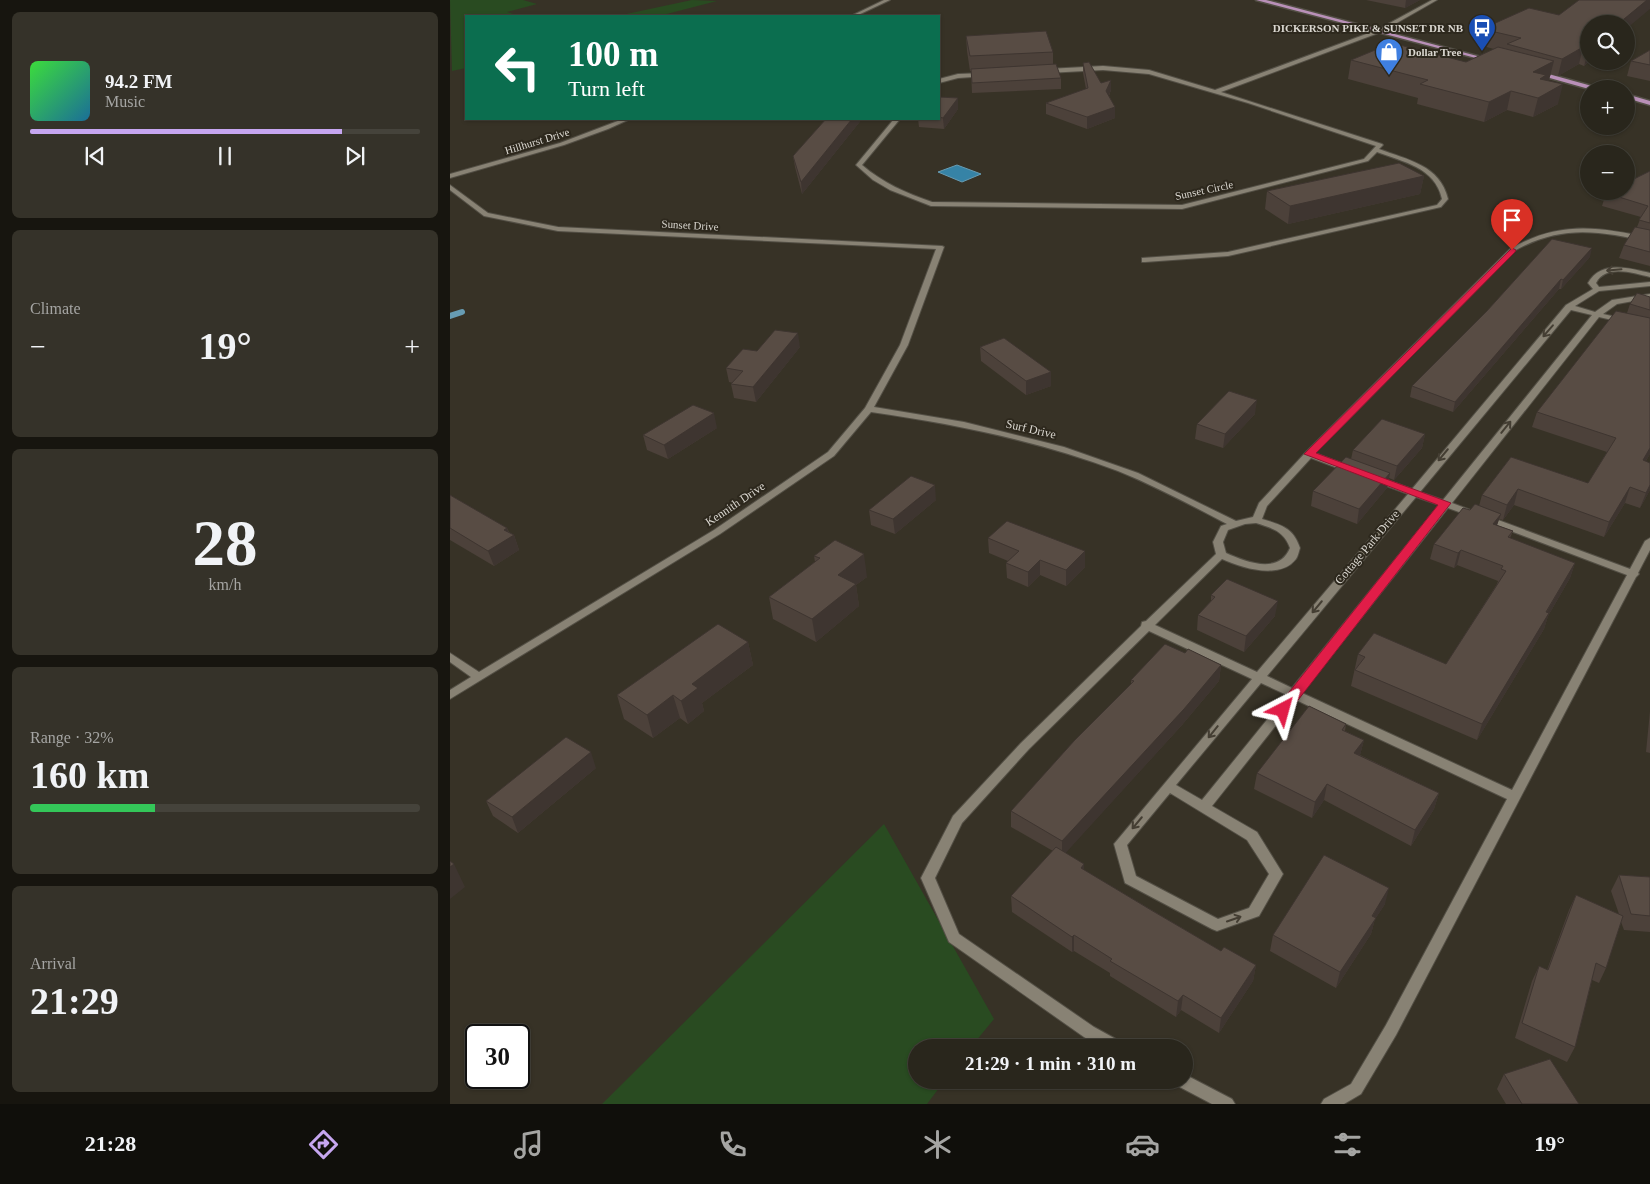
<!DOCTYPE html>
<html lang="en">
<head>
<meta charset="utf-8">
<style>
	:root { --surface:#29261c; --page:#353229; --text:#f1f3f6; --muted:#a5a5a3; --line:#45433b; --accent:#c6a6f0 }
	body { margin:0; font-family:"Times New Roman",serif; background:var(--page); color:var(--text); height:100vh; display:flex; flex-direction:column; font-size:19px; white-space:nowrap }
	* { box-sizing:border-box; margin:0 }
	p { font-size:16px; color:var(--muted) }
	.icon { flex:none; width:28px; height:28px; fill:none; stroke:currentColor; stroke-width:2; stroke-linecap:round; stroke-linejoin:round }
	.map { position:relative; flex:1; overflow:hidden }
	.panel { display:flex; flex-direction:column; gap:12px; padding:12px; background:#17150f; width:450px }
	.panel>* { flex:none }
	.guide { position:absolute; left:15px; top:15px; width:475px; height:105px; border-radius:0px; box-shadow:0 1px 4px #0004,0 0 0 1px var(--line); background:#0b6e4f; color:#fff; overflow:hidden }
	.buttons { position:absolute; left:1130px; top:15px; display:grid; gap:10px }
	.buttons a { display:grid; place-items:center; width:55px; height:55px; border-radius:50%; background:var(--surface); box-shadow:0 1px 4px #0004,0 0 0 1px var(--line); font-size:25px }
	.speed { position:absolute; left:15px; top:1024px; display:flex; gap:10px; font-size:25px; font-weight:700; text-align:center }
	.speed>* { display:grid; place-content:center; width:65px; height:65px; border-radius:50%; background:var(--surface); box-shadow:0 1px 4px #0004,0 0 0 1px var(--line); line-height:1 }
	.speed .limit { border:2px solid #111; border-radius:8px; background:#fff; color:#111 }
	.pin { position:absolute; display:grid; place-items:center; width:42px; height:42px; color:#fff; margin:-51px -21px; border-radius:50% 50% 50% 0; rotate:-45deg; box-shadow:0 0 5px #0007 }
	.pin .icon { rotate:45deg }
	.me { position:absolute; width:55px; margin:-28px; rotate:39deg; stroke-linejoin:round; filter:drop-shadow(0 0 4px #0008) }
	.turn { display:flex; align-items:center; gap:18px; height:105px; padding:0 20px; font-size:22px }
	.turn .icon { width:65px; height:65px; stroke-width:2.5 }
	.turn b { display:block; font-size:35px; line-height:42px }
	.big { font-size:38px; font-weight:700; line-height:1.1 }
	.panel .widget { flex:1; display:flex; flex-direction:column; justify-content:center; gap:8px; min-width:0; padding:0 18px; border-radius:8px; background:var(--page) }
	.panel .dial { align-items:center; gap:0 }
	.dial b { font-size:65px; line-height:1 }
	.song { display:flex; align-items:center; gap:15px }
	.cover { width:60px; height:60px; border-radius:8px; background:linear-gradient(135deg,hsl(120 70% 55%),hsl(200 70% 35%)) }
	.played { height:5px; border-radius:2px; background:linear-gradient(90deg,var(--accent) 80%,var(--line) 80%) }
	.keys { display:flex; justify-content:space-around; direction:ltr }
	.heat { display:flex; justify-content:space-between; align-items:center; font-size:28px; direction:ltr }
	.charge { height:8px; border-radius:4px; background:linear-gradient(90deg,#34c759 32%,var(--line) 0) }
	.trip { position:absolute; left:458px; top:1039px; width:285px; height:50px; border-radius:25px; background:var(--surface); box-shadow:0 1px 4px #0004,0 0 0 1px var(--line); font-weight:700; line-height:50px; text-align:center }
	.tabs { display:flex; height:80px; justify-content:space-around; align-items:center; background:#100f0b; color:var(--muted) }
	.tabs .icon { width:35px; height:35px }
	.tabs .on { color:var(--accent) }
	.tabs b { font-size:22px; color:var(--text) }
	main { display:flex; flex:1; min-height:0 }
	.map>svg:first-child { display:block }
</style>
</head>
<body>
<main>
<section class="panel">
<div class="widget">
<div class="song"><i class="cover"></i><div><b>94.2 FM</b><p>Music</p></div></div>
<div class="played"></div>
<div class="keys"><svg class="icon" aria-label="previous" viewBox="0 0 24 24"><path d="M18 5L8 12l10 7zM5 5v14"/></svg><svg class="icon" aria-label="pause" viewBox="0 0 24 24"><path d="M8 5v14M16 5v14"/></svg><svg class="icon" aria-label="next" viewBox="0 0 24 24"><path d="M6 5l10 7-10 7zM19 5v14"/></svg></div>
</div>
<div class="widget"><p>Climate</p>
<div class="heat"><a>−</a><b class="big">19°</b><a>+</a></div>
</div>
<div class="widget dial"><b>28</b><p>km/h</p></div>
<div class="widget"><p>Range · 32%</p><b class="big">160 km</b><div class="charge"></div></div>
<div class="widget"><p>Arrival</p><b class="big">21:29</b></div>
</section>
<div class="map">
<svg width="1200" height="1104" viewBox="0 0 1200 1104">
	<rect width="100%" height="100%" fill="#373226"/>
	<path fill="#294b21" d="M0,0H73L87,4L57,12L69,16H16V68L2,71Z
		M242,0L267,1L209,16H167Z
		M434,824L544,1019L521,1047L466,1048V1080H495L477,1104H152Z"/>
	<path fill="#3683a6" stroke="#679cb3" d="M507,165L531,174L512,182L488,172Z"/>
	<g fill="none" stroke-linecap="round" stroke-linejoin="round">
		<path stroke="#679cb3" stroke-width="6" d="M0,316L12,312"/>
		<defs>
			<path id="minor" d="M434,0H440L406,16H401Z
				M982,0H987L931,32L771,92L932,144L933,145L929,149C958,160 990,165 998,199L991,207L778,256L695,262H692V258L778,252L987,205L992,199C985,167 953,162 927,152L918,161L732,209L481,206L440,190L423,180L406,165L444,119H450L412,165C433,183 456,193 482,202L732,205L914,159L926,146L798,103L699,74L653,70L597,73L594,71L597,69L653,66L699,70L765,90L927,30Z
				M535,73L538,75L537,76L508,78L489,83V79L508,74Z
				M173,119H180L158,129L114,145L0,178V174L110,143Z
				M0,185L38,213L108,227L492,246L494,247L458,345L424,407L514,422L614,447L688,473L786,521L803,517L809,503L856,452L1060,249C1108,221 1147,226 1200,238V242C1149,231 1112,224 1064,251L865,453L904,468L906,470L904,472H898L861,458L817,506L812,519C831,525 843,527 850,548C849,551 848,556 846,559C830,580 792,568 772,559L705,625L807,672L958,494L923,481L921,479L923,477H929L962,489L1116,305L1143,289L1138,283C1151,260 1179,268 1200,273V277C1183,273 1156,264 1146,283L1149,287L1200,282V286L1149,291L1125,306L1145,312L1162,300L1200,294V298L1167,304L1153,314L1175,319V323L1149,317L1002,503L1026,512L1028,514L1026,516H1020L998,508L852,693L1062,790L1177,575L1034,521L1032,519L1034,517H1040L1180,569L1195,541L1200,538V550L1188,573L1189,574L1186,577L946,1035L911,1094L894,1104H871L874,1099L901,1084L936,1025L1057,799L846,700L762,806L807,832L833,874L809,916L767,931L762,929L675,883L664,844L802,679L699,631L579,749L512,823L485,878L509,934L644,1027L673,1043L675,1048H653L634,1037L499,942L471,878L503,816L571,743L691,626L692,622L696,621L766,554L763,542L771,526L777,524C741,505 705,486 668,471C589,441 505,424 421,412L384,456L270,534L0,699V690L21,677L0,662V653L29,672L264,530L378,452L415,408L450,345L486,249L108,231L34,216L0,190ZM1121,310L1142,315L993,500L970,492ZM966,497L989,505L842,688L817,676ZM806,523C822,528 834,531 840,548C829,575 796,562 776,553L773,542L778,530L795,524ZM811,683L837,695L752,800L726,785ZM720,793L797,840L819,874L799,908L768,919L686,876L677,845Z
				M734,1074L782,1099L785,1104H762L726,1085L723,1080H734Z"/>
			<path id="primary" d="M806,0H816L1046,61L1041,62Z
				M1084,70L1149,88L1150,89H1139L1082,73L1081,72Z
				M1176,94L1200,101V105L1176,98Z"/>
		</defs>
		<use href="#minor" stroke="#534f45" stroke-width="2"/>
		<use href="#primary" stroke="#534f45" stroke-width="3"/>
		<use href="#minor" fill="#888274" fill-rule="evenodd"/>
		<use href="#primary" fill="#b990b8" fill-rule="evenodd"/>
	</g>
	<path fill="#4c413a" d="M916,0H970L955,8Z
		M1139,24V61H1140L1134,66L1129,64L1108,76L1101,74L1098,81L1108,104L1083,117L1057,110L1034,122L967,104L968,98L898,79L901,60L1016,62L1044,49L1029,45L1032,29Z
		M516,36L603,52V64L611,78V89L522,93L521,71H520L517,51Z
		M1200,50V81L1177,76L1181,61Z
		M633,63L651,83L661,90L659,96L665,107V118L637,129L596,114V103L636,89L633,73Z
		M489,97L508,98V109L494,129L469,127L468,119H489Z
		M376,119H412L352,194L345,167L343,156Z
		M1200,171V266L1169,258L1174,245L1187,227L1191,217L1152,206L1156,193Z
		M974,176L970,194L838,224L815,209L817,191Z
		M1140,257L1111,289H1109L1003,412L960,397L962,386Z
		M1200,297V454L1196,461L1200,490L1190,508L1175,503L1154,537L1064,505L1053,520L1049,519L1047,525L1063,531L1060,538L1125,563L1120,578L1098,616L1094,629L1027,740L901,686L908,654L996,664L1047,584L1048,581L1007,565L1004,568L980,559L984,544L1020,510L1029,506L1032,495L1061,457L1138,483L1157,452L1082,427L1087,412L1177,313L1180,304Z
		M350,347L306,402L284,398L281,384L283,383L279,382L276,368L307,351Z
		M530,347L601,372V386L576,395L531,361Z
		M805,414L773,448L745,439L747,424Z
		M267,428L218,459L197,450L193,435Z
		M975,434L972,448L944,480L939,478L937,488L907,524L861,506L863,491L901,459L903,450Z
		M0,495L57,528L59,532L64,535L69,550L44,566L0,540Z
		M486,500L445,534L421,525L419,510Z
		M538,538L635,567L616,586L590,575L578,587L557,578L556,563L558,561L539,553Z
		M364,556L417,577L406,585L409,606L366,642L323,619L319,597L365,562Z
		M761,595L825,616L794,652L747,630L748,615L761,601Z
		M298,642L303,665L252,703L254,711L238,724L230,718L203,738L174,719L167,695Z
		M735,653L771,665L769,681L732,725L615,853L634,864V870L771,951L806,965L803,981L769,1033L731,1010L726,1017L660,976V973L624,951L622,952L562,912L561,896L603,851L561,827V811L681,684V680Z
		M1200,711V753L1196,752Z
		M896,724L895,731L914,740L910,755L989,793L984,809L961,846L874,800L862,818L804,789L807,773Z
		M146,768L68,833L43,816L36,801Z
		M1169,875L1200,877V932L1174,930L1171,922L1156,968L1149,983L1142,980L1125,1047L1117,1062L1065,1038L1082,981L1089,966L1097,970L1119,910L1126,895L1169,914L1161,891Z
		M935,904L925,919L921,934L886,988L820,951L823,935Z
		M1054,1074L1129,1104H1056L1047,1089Z"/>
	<path fill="#3e3530" d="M956,0H970L955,8Z
		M1197,0H1200V9L1176,29V24H1168Z
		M1133,47L1129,64L1108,76L1112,59Z
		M1139,49V61H1140L1134,66Z
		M1104,61L1099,80L1094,83L1083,72Z
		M661,80V90L656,102V91Z
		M1113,84L1108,104L1083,117L1088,98Z
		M1061,91L1057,110L1034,122L1039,102Z
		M508,98V109L494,129L493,118Z
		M665,107V118L637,129V117Z
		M402,119H412L352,194L351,182Z
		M974,176L970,194L838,224L840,206Z
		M1142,248L1140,257L1111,289L1113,280Z
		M1111,279L1109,289L1003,412L1005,402Z
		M348,333L350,347L306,402L303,387Z
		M601,372V386L576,395V381Z
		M807,400L805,414L773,448L775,434Z
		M264,413L267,428L218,459L214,445Z
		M975,434L972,448L944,480L947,466Z
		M1200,448V454L1187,475L1193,460Z
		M940,473L937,488L907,524L909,509Z
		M485,485L486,500L445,534L443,519Z
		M1200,485V490L1190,508L1196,493Z
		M1180,487L1175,503L1154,537L1159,522Z
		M1068,489L1064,505L1053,520L1057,505Z
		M1051,514L1046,528L1043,524Z
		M57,528L60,537L64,535L69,550L44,566L38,551L54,530Z
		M1011,550L1007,565L1004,568L1008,553Z
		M635,551V567L616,586V570Z
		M414,554L417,577L406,585L409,606L366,642L362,619L388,575Z
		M590,560V575L578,587V572Z
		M1125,563L1120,578L1098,616L1094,629L1027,740L1032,724Z
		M828,601L825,616L794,652L796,636Z
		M298,642L303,665L252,703L254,711L238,724L231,701L242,684Z
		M771,665L769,681L732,725L612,857V841Z
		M223,695L230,718L203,738L197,715Z
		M914,740L910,755L904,753Z
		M141,752L146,768L68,833L62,817Z
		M877,784L874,800L862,818L865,802Z
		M989,793L984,809L961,846L965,830Z
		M4,864L15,887L0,899V867Z
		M634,864V880L631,868Z
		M939,888L935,904L925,919L921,934L886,988L890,972Z
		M624,935V951L622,952V937Z
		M806,965L803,981L769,1033L771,1018Z
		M733,995L731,1010L726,1017L728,1001Z"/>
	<path fill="#584c44" stroke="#3e3530" d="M1129,0H1197L1168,24H1139V49L1133,47L1112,59L1057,44L1071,38L1032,29L1079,8L1109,15Z
		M596,31L603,52L520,56L516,36Z
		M942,43L1016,62L1048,47L1104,61L1083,72L1096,75L1090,79L1113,84L1088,98L1061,91L1039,102L970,84L978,80L901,60Z
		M1200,50V65L1181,61Z
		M639,62L651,83L661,80L656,91L665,107L637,117L596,103L638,88L633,63Z
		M606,64L611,78L522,83L521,69Z
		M489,97L508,98L493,118L489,117Z
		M376,119H402L351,182L343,156Z
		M949,163L974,176L840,206L817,191Z
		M1200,171V223L1189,220L1198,206L1156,193L1160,191H1176V183Z
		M1185,227L1200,230V252L1174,245Z
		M1102,239L1142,248L1113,280L1111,279L1005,402L962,386L1036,312Z
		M1187,293L1200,297V310L1180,304Z
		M1166,311L1200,318V448L1193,460L1200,463V485L1196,493L1180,487L1159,522L1068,489L1057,505L1032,495L1061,457L1138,483L1166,438L1087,412Z
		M325,330L348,333L303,387L281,384L293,371L276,368L293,349L307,351Z
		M554,338L601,372L576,381L530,347Z
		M779,391L807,400L775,434L747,424Z
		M243,405L264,413L214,445L193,435Z
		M932,419L975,434L947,466L903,450Z
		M896,457L940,473L909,509L863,491Z
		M461,476L485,485L443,519L419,510Z
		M0,495L57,528L54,530L64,535L38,551L0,528Z
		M1025,504L1051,514L1043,524L1063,531L1058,537L1125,563L1096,612L1099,613L1032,724L905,670L915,657L908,654L924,633L996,664L1056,571L1051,569L1053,566L1011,550L1008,553L984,544L1013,508L1020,510Z
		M557,521L635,551L616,570L590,560L578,572L556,563L569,551L538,538Z
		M385,540L414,554L388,575L406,584L362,619L319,597L370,558L364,556Z
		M777,579L828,601L796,636L748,615L765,597L761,595Z
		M268,624L298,642L242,684L248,688L231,701L223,695L197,715L167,695Z
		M715,644L735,653L738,649L771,665L734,709L612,841L561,811L624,741L684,681L681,680Z
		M859,706L896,724L892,730L914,740L904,753L989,793L965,830L877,784L865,802L807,773Z
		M116,737L141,752L62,817L36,801Z
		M606,847L634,864L631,868L701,910L771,951L774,947L806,965L771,1018L733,995L728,1001L660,961L662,959L624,935L622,937L561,896Z
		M874,855L939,888L922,916L926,918L890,972L823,935Z
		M0,861L4,864L0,867Z
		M1169,875L1200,877V916L1181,914Z
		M1126,895L1173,916L1156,968L1146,963L1125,1047L1072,1023L1089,966L1098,970Z
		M1100,1059L1129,1104H1072L1054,1074Z"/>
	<defs><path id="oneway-shaft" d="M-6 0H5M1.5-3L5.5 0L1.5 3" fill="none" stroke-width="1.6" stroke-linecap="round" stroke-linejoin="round" transform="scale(1.25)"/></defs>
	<g stroke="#443e33">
		<use href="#oneway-shaft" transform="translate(1164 270) rotate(175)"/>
		<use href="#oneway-shaft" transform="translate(1098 331) rotate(131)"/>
		<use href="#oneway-shaft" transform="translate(1056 427) rotate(-51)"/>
		<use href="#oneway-shaft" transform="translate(993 455) rotate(130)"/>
		<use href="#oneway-shaft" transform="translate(867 607) rotate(130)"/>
		<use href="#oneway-shaft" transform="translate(763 732) rotate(129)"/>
		<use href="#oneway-shaft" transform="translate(687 823) rotate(130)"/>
		<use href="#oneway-shaft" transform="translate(784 919) rotate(-19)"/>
	</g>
	<path fill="#e11d48" stroke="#92132f" d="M1062,248L1066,250L1065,252L866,453L1001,503L838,713H828L827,710L828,706L988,505L854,454Z"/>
	<defs>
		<symbol id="bus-pin" viewBox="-11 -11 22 30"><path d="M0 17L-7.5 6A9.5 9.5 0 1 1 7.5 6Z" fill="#1a4fb4" stroke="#2d281d"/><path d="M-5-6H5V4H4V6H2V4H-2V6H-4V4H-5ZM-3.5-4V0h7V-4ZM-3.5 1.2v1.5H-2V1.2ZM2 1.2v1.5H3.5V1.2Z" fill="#fff"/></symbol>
		<symbol id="shop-pin" viewBox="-11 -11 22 30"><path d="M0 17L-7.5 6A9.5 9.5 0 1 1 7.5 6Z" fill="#3f7fe0" stroke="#2d281d"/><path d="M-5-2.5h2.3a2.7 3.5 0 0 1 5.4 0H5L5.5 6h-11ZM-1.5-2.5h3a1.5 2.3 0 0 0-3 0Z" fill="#fff"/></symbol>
	</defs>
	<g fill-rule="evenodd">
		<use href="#bus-pin" x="1016" y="12" width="32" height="43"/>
		<use href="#shop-pin" x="923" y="36" width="32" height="43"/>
	</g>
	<g text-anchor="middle" stroke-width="4" stroke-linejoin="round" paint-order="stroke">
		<g font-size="11" font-weight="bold" fill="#dad7d0" stroke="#2d281d" text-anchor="end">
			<text x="1013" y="32">DICKERSON PIKE &amp; SUNSET DR NB</text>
			<text x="958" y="56" text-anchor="start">Dollar Tree</text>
		</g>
		<g font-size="11" fill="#dad7d0" stroke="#2d281d">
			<text transform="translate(87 141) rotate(-17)" y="4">Hillhurst Drive</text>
			<text transform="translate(754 190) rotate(-12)" y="4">Sunset Circle</text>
			<text transform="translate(240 225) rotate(3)" y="4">Sunset Drive</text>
		</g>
		<g font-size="12" fill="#dad7d0" stroke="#2d281d">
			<text transform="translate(581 429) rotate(13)" y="4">Surf Drive</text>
			<text transform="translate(285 504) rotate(-34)" y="4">Kennith Drive</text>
			<text transform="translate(917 547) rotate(-50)" y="4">Cottage Park Drive</text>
		</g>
	</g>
</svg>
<div class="buttons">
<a><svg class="icon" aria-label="search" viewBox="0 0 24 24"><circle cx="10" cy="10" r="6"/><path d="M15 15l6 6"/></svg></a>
<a>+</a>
<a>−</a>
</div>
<div class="speed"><div class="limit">30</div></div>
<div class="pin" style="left:1062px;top:250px;background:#d93025"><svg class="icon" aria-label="arrive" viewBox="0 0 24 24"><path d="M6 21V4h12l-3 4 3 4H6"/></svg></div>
<svg class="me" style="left:833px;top:710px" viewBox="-20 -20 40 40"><path d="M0-17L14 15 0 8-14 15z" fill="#e11d48" stroke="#fff" stroke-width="4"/></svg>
<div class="trip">21:29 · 1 min · 310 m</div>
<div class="guide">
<div class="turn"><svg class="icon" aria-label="left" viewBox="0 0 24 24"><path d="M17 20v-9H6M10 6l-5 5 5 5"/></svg><div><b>100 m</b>Turn left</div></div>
</div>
</div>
</main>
<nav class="tabs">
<b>21:28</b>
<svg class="icon on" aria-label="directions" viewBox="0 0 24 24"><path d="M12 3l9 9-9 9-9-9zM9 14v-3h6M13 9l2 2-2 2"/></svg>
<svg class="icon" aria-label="music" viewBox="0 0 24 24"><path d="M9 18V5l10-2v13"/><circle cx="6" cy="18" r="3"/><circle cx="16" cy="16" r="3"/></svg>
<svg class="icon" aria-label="phone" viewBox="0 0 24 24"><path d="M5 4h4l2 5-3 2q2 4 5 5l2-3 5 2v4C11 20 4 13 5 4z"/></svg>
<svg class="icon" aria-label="climate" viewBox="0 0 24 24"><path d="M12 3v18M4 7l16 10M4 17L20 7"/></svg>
<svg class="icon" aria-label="car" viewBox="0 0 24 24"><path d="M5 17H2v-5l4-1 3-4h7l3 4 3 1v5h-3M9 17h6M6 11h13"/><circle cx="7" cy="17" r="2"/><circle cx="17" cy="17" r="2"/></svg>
<svg class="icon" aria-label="filters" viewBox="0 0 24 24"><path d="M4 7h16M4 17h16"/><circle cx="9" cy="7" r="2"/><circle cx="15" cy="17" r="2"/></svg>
<b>19°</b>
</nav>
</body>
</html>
